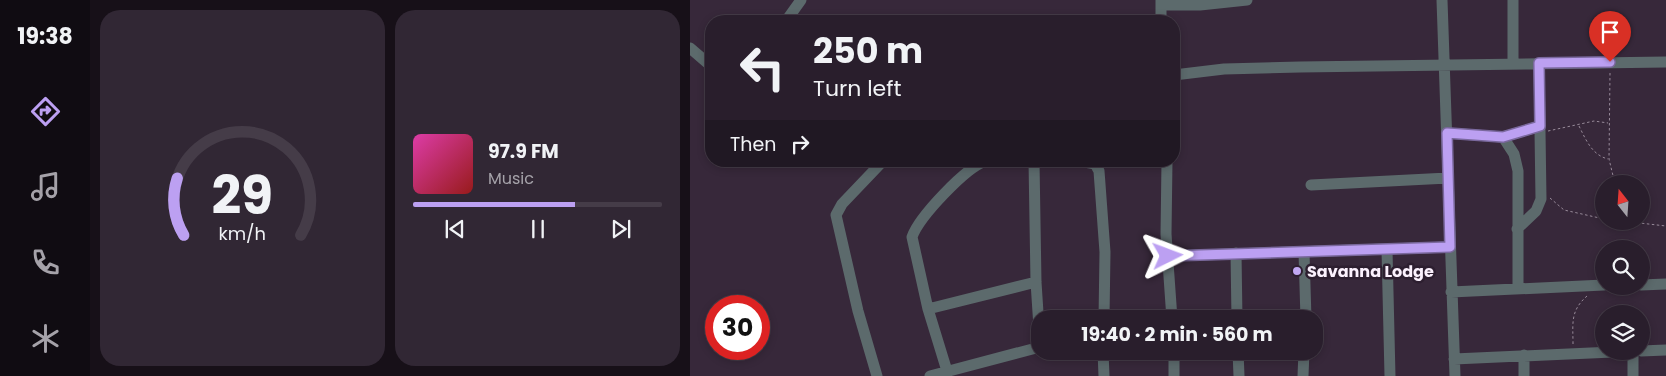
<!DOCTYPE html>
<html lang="en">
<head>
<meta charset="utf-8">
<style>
	:root { --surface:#291e2c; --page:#312734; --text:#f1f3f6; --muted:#a5a2a9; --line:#453c48; --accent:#bca0f2 }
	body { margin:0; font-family:Poppins,sans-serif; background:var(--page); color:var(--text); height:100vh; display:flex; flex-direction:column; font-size:19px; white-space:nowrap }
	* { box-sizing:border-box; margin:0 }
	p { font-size:16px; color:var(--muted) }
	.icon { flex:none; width:28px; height:28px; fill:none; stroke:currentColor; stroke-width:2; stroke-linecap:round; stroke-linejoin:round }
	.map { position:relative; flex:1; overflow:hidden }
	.drawer { display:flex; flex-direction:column; gap:10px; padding:10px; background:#171018; width:600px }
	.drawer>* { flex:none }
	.banner { position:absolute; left:15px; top:15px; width:475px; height:152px; border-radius:20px; box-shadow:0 2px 8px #0003,0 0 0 1px var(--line); background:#291e2c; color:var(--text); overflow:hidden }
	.needle { width:32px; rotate:343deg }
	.fabs { position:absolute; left:905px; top:175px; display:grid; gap:10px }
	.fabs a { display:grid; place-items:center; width:55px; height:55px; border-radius:50%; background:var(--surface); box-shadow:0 2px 8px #0003,0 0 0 1px var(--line); font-size:25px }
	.speed { position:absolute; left:15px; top:295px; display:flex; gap:10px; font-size:25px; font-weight:700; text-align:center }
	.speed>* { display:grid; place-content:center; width:65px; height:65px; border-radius:50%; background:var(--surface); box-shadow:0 2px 8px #0003,0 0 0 1px var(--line); line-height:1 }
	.speed .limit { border:8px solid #d22; background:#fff; color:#111 }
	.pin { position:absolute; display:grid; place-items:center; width:42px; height:42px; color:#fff; margin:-51px -21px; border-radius:50% 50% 50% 0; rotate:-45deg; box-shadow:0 0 5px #0007 }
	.pin .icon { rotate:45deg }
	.me { position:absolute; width:55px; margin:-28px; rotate:87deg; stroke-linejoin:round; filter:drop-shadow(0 0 4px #0008) }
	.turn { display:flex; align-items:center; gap:18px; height:105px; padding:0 25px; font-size:22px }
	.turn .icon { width:65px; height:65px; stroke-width:2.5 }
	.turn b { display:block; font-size:35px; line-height:42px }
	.then { display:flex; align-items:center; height:48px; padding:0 25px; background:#0003; gap:10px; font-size:19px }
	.drawer .tile { flex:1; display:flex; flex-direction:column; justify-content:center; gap:8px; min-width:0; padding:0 18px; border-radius:20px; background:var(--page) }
	.drawer .dial { align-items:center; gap:0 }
	.dial svg { height:130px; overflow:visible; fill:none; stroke:var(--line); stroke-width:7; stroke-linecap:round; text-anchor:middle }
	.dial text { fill:var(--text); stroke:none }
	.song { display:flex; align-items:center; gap:15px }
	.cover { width:60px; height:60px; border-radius:8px; background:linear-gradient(135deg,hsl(320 70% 55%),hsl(0 70% 35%)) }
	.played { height:5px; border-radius:2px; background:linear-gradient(90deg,var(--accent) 65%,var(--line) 65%) }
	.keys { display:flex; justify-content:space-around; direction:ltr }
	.drawer .tiles { flex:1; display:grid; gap:10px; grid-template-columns:repeat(2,1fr) }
	.trip { position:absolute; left:341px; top:310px; width:292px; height:50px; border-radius:20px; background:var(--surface); box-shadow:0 2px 8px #0003,0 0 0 1px var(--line); font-weight:700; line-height:50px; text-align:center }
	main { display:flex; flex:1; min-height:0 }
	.tab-bar { display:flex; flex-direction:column; width:90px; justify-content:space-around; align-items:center; background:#100c12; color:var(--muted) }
	.tab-bar .icon { width:35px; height:35px }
	.tab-bar .current { color:var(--accent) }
	.tab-bar b { font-size:22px; color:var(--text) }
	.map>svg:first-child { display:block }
</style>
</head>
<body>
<main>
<nav class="tab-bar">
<b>19:38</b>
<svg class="icon current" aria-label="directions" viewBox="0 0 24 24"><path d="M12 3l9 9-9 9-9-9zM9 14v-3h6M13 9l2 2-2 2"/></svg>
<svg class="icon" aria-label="music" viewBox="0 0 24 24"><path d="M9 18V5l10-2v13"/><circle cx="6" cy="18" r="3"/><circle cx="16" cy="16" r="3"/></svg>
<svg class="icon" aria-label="phone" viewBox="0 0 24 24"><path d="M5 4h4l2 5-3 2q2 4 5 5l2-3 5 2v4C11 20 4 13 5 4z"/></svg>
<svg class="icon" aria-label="climate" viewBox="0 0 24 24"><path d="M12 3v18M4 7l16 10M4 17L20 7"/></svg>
</nav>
<section class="drawer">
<div class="tiles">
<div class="tile dial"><svg viewBox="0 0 100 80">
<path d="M14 69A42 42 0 1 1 86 69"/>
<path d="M14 69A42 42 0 0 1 10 34" stroke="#bca0f2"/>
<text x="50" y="56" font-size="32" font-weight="700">29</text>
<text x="50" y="72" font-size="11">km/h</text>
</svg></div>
<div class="tile">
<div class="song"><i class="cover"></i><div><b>97.9 FM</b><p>Music</p></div></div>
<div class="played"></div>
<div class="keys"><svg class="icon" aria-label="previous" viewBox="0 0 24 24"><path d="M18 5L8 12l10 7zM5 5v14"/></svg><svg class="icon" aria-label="pause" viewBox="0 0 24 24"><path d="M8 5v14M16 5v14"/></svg><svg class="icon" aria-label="next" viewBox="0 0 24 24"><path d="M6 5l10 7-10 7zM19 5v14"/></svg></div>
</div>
</div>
</section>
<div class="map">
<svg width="976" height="376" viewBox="0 0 976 376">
	<rect width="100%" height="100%" fill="#37283a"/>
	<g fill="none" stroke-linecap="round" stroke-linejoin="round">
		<path stroke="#978a99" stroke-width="1" stroke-dasharray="2.5 2.5" stroke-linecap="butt" d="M920,73L919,159L925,184
			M889,126C896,140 902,155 918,159
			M858,131L904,121L918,123
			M860,198L874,210L914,219
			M932,221L976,226
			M883,344C883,323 880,311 897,296"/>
		<path stroke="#5c6a6c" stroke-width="11" d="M752,0L765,376
			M823,0V63
			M472,5H510L557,0
			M96,21L111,0
			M471,21V0
			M0,48L21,66
			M484,75L534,69L610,67L976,62
			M757,133L813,137L850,126
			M813,137L824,154L828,171V288
			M344,161L346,282L350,343
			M390,161L405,164L409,171L415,252L414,319
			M477,161L476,234L482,319
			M621,185L758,178
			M827,229L846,211L851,199L849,63
			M697,250L700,376
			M614,252L616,319
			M546,253L547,319
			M478,256L760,247
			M951,285L976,284
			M761,292L914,285
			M238,309L346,282
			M413,351L414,376
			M484,351V376
			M548,351L549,376
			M951,351L976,350
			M834,355V376
			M764,359L945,351
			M257,371L238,309L222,237C229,217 276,167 296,161
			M187,376L168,311L146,215L152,204L193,161
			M240,376L350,347
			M613,376L614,351
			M943,376V351"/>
	</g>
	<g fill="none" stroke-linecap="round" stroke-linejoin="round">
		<defs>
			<path id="route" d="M478,256L760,247L757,133L813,137L850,126L849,63L920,62"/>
		</defs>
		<use href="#route" stroke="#7a689d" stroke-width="12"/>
		<use href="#route" stroke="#bca0f2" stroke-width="9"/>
	</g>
	<circle fill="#c1a8f3" stroke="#2d1f30" stroke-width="2" cx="607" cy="271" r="5"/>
	<g text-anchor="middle" stroke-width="5" stroke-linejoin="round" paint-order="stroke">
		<g font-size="16" font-weight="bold" fill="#fbf1fd" stroke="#2d1f30" text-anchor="start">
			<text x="617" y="277">Savanna Lodge</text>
		</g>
	</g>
</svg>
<div class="fabs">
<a><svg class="needle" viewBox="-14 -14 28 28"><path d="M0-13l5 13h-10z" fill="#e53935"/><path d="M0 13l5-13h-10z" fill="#a5a2a9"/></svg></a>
<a><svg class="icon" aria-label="search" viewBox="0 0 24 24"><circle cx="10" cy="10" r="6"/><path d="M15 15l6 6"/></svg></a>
<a><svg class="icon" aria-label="layers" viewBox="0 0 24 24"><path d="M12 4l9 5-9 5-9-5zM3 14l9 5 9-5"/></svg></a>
</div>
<div class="speed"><div class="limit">30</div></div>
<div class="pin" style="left:920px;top:62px;background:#d93025"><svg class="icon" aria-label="arrive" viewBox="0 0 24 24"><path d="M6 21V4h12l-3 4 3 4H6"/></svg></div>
<svg class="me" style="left:478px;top:256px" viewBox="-20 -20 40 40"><path d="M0-17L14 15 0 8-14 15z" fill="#bca0f2" stroke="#fff" stroke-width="4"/></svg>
<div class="trip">19:40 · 2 min · 560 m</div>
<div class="banner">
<div class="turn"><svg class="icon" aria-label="left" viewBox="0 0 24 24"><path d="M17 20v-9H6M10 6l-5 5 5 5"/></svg><div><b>250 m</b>Turn left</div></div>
<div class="then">Then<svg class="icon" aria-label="right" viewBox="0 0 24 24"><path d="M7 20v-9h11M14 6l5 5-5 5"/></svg></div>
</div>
</div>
</main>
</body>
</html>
